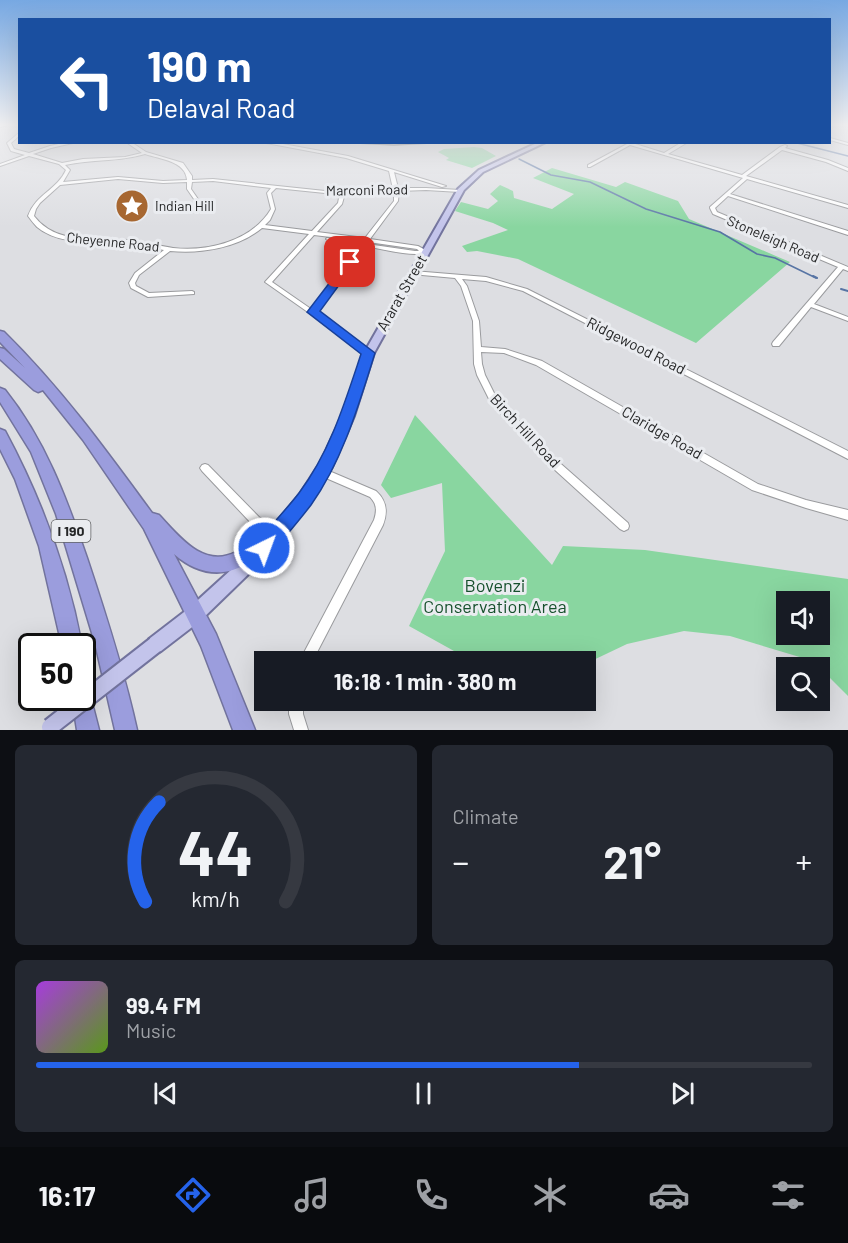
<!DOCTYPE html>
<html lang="en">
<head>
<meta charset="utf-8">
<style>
	:root { --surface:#171b24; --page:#242831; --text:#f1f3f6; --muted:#9ea1a6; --line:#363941; --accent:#2563eb }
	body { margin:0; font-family:Barlow,sans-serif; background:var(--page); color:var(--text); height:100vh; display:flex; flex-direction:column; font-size:22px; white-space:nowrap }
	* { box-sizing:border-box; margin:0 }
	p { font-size:20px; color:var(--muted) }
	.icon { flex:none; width:33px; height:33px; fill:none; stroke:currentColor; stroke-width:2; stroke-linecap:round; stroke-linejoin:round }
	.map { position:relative; height:730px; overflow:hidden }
	.drawer { display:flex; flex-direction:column; gap:15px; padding:15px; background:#0d0f14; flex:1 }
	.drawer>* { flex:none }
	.top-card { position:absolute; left:18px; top:18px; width:813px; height:126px; border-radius:0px; box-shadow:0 6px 24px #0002; background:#1a4fa0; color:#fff; overflow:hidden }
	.fabs { position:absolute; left:776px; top:591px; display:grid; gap:12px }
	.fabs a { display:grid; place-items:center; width:54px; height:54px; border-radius:0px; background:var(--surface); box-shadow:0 6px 24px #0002; font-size:30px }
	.speed { position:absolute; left:18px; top:633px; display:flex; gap:12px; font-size:30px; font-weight:700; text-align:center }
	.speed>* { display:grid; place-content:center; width:78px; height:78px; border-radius:50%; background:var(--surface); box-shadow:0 6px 24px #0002; line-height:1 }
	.speed .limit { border:3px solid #111; border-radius:9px; background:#fff; color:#111 }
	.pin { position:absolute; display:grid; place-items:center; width:51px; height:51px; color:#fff; margin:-26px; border-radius:12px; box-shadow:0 3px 9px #0006 }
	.me { position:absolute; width:66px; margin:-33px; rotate:42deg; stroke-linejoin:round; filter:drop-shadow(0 0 4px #0008) }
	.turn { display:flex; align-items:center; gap:21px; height:126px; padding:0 30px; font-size:27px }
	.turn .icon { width:78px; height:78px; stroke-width:2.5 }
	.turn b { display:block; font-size:42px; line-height:51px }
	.big { font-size:45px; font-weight:700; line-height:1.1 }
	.drawer .tile { flex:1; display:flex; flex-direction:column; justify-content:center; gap:9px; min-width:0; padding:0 21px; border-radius:9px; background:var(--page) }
	.drawer .dial { align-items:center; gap:0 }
	.dial svg { height:156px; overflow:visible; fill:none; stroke:var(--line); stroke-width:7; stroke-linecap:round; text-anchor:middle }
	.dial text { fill:var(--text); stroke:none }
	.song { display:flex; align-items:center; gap:18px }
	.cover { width:72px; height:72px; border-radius:9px; background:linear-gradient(135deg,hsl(280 70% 55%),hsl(90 70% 35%)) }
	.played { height:6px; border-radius:3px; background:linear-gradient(90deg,var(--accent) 70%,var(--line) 70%) }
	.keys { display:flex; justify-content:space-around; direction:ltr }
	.heat { display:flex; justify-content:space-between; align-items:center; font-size:33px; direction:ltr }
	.drawer .tiles { flex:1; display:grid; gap:15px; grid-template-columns:1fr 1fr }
	.tile:last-child { grid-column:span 2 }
	.trip { position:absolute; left:254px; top:651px; width:342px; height:60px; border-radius:0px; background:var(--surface); box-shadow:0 6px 24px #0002; font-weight:700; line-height:60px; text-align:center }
	.dock { display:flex; height:96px; justify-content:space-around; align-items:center; background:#090b0e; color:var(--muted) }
	.dock .icon { width:42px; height:42px }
	.dock .on { color:var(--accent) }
	.dock b { font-size:27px; color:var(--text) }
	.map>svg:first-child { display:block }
</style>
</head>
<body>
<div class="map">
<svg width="848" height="730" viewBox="0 0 848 730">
	<rect width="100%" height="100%" fill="#dddee2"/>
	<path fill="#89d6a0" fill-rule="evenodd" d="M474,147L482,148L496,156L472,168L446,160L449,158L438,152L444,149Z
		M552,168L616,187L625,182L678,201L689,219L790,262L696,343L518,259L477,251L467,252L462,246L508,230L493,223L455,211L461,202L488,209L498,201L490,194L500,185L513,191L514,198L552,209L574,194L533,178Z
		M415,415L552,565L563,546L645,550L848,579V696L813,661L730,636L684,631L627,644L585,664V662L472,661L409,626L445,551L442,483L391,498L381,485ZM786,602H819V634H786Z"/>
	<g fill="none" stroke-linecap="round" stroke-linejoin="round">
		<path stroke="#5774a4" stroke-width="1.5" d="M793,142L848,156
			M519,159L551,175L590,182L646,209L720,232L757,254L775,258L816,278"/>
		<path stroke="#5774a4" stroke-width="2" d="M813,276L817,278
			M841,289L848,291"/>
		<defs>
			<path id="minor" d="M0,125H8L0,127Z
				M20,132V135L11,143L14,149L29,153L50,146L67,142H77L51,148L33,154L62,163L83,159L125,157L142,153L126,142H131L146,152L183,163L192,176V180L213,179L325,191L393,189L389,171L346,158L261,142H272L348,156L446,186L442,187L394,172L398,188H426L460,190L462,191L460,192L426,190L399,191L398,201L370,239L418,246L429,252C414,258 382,249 365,246L316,313L372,351L373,353L372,355H369L265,282L309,234L262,228C238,248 201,254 170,251L139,275L135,283L136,286L149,293L192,291L194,292V294L148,297L131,288L129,283L135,273L164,250C152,248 140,244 128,244C101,242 59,246 37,227C34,224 31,220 28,216C36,194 57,190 66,170L59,164L29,156L0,166V164L25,155L11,151L7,143ZM145,154C160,159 186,161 187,180L163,181L118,177L63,182L70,170L65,165C91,159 119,162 145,154ZM118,179L163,183L187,182V189L196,202L197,211L199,212L201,211L200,202L191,189L192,182L213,181L271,188L267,193L271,209C252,241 208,252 173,248C158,246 143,241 128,240C95,238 56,245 34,216L36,209L40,203L60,185ZM276,188L325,193H340L338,203L312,231L265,225L270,220L275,209L271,193ZM394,191V201L365,238L317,232L342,204L345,193ZM314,235L363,241L362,243L327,238L326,239L329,241L360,246L311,309L272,282ZM368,242L417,249L419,251H415L367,244Z
				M830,138L848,143V145L830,140Z
				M621,142H629L664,153L682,142H688L668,154L742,175L780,147L785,145L787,146L785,148L828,160L848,168V171L826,162L782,150L746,176L848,205V208L747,179L730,194L848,231V235L728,196L715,208L717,212L848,267V271L843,269L814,304L848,317V321L811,307L779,346H773L772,344L773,342L838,267L713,214L710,208V207L743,178L630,145L590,167H588V165L627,144Z
				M413,271L486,277L527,289L848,451V459L523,291L486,281L462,279L467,286L479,321L481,347L505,349L542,361L758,484L806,500L848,510V520L806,508L752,490L536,365L504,353L481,352L482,364L485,375L497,399L561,464L628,523L629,526L628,529L624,531L620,529L555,470L491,403L477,375L474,364L473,321L461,286L455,278L411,274L410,273Z
				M205,464L208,465L259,517L280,533L281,536L280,539L276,541L272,539L251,523L202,471L200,468L202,465Z
				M322,468L376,491C387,501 388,512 383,525L312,662H299L374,520C377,511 377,504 370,497L319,475L317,472L319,469Z
				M289,700H303V714L308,730H294L289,714Z"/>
			<path id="major" d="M539,142H546L483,172L464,190L374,353L354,416L332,467L310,502L276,545L271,547L266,545L264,540L266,535L300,494L322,460L342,416L364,353L458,189L479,170Z
				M259,547L264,549L266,554L264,559L200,621L161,651L155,653L149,651L147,645L149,639L188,609L254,549Z"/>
			<path id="highway" d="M0,331L4,332C60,387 106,450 152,513L159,515C179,536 203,569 236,552C250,544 261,534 276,528L282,530L284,536L282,542C270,547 261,555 250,562C223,579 197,574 174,554L216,634L255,730H233L201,646L144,529L83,440L43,390L38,392L34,390L0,359V348L4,349L25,368L0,342Z
				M0,388L5,390C45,440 66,497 87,558C106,615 124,671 137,730H115L95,643L56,514L31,452L0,402Z
				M0,429L5,431C41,498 68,571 82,646H62L39,546L15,479L0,449Z
				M82,688L89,691L99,730H77L72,698H82Z"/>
		</defs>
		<use href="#minor" stroke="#9a9b9e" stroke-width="2"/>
		<use href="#major" stroke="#72739d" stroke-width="4"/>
		<use href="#highway" stroke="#72739d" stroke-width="3"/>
		<use href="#minor" fill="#fff" fill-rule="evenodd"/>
		<use href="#major" fill="#c3c4eb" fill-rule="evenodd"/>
		<use href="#highway" fill="#9b9ddd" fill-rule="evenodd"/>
		<path stroke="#525355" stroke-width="1.5" d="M336,142L394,145L450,142"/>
		<defs>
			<path id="major-bridge" d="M50,727L155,645"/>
		</defs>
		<use href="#major-bridge" stroke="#72739d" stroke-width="20" stroke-linecap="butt"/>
		<use href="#major-bridge" stroke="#c3c4eb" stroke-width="16"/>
	</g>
	<linearGradient id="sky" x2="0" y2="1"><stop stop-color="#77a8e2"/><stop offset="0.55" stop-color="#f0f0f2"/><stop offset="1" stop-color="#f0f0f2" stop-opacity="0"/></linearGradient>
	<rect width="848" height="227" fill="url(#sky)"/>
	<path fill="#2563eb" stroke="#184099" stroke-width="1.5" d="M350,259L356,262L320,311L375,353C359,404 343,460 311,505C298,522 284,538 270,555L264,558L257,555L254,548L257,542C271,525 286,510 299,493C330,452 345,402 361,354L307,312L347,260Z"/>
	<defs>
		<symbol id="sight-disc" viewBox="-11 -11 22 22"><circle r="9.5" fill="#a76731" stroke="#eaecf0"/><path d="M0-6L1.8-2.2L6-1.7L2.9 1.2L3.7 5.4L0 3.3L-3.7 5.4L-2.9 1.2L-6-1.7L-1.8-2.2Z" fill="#fff"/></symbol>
	</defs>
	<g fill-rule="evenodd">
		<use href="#sight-disc" x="113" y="187" width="38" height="38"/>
	</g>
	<g text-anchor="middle" stroke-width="6" stroke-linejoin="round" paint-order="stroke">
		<g font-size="14" fill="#252627" stroke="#eaecf0">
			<text transform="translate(367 190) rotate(-1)" y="5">Marconi Road</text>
			<text transform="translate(773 239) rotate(23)" y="5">Stoneleigh Road</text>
			<text transform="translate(113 242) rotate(6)" y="5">Cheyenne Road</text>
		</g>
		<g font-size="14" fill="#252627" stroke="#eaecf0" text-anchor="start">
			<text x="155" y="211">Indian Hill</text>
		</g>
		<rect fill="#eaecf0" stroke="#606163" stroke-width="1.5" x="51.5" y="520" width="39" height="22" rx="4.5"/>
		<g font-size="14" font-weight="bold" fill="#252627">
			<text x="71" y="536">I 190</text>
		</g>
		<g font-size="15" fill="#252627" stroke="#eaecf0">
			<text transform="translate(402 293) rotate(-60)" y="5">Ararat Street</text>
			<text transform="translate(636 346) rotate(27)" y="5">Ridgewood Road</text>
			<text transform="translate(525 431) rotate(47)" y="5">Birch Hill Road</text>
			<text transform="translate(662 433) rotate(30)" y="5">Claridge Road</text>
		</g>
		<g font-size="18" fill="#16502c" stroke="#eaecf0">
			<text x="495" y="592">Bovenzi<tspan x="495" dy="21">Conservation Area</tspan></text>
		</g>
	</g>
</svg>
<div class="fabs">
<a><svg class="icon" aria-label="sound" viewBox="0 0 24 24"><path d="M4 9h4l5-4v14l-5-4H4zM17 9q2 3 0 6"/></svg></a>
<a><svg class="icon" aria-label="search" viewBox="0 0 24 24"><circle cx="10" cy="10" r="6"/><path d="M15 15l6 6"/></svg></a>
</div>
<div class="speed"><div class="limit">50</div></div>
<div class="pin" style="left:350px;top:262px;background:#d93025"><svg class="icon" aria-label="arrive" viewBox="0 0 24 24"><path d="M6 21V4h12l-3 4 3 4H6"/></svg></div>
<svg class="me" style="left:264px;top:548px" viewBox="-20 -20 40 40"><circle r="17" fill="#2563eb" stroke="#fff" stroke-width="3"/><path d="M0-11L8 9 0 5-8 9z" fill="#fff"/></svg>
<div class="trip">16:18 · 1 min · 380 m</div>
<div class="top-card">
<div class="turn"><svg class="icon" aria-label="left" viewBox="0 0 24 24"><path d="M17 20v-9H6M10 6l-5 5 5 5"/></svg><div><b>190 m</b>Delaval Road</div></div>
</div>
</div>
<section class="drawer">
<div class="tiles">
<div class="tile dial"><svg viewBox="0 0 100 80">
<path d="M14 69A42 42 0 1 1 86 69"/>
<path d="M14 69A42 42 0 0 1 21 18" stroke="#2563eb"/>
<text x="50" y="56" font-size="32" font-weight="700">44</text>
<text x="50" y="72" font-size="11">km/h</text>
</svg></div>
<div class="tile"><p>Climate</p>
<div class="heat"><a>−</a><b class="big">21°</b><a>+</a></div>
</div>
<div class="tile">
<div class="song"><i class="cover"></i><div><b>99.4 FM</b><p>Music</p></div></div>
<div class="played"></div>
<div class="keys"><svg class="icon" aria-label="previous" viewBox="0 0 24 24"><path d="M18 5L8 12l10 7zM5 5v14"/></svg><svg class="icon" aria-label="pause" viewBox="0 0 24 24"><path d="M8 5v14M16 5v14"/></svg><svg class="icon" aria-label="next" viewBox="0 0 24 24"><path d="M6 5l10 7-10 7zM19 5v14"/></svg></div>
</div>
</div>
</section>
<nav class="dock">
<b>16:17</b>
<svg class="icon on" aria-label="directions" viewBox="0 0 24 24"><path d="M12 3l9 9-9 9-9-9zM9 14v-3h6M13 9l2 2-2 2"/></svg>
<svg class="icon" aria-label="music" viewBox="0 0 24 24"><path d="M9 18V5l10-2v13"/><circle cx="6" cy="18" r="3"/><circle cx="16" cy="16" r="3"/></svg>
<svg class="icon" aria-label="phone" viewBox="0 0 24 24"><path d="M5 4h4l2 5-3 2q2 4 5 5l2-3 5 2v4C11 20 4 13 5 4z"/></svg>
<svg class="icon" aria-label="climate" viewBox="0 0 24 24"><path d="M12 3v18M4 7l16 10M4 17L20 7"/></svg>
<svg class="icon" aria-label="car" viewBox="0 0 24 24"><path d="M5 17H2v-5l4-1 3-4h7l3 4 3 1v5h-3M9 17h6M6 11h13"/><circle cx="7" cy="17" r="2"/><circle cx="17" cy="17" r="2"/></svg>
<svg class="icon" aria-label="filters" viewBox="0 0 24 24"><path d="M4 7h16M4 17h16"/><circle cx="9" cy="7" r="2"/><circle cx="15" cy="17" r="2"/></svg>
</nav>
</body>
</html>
